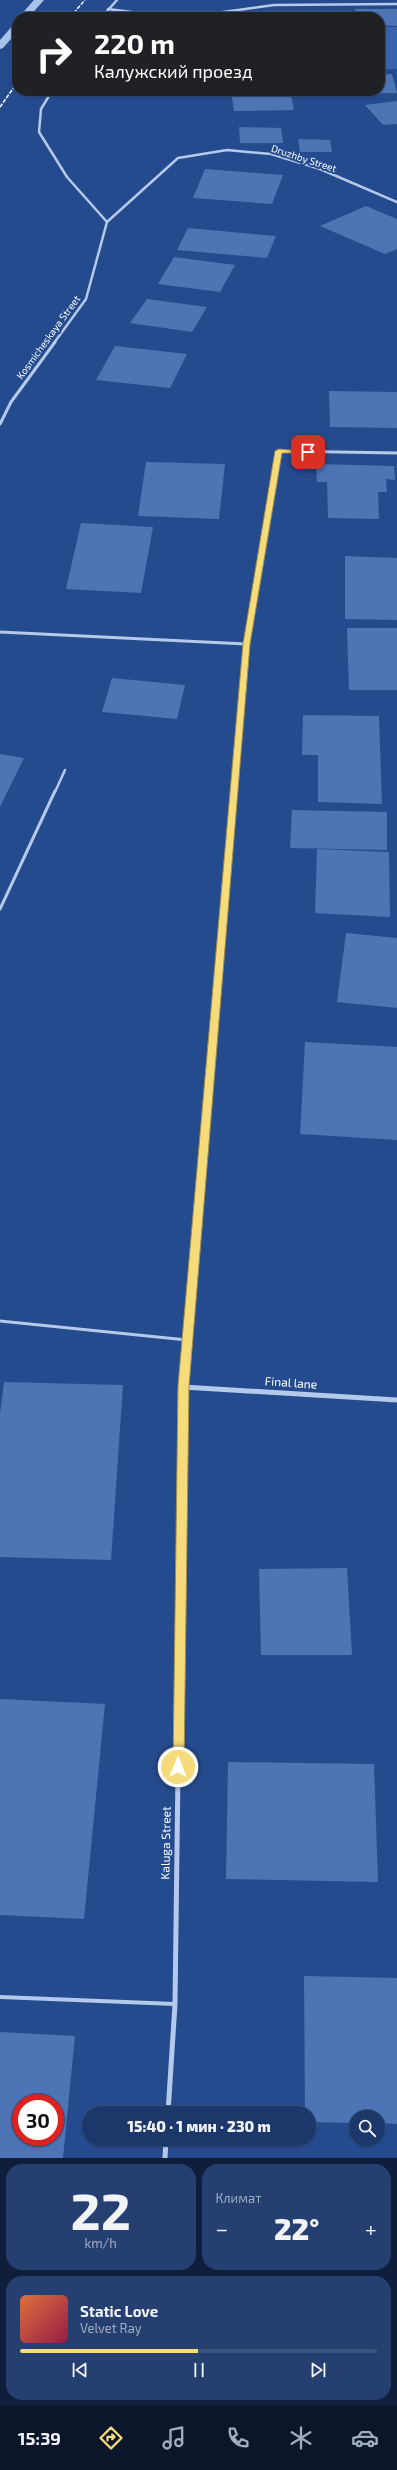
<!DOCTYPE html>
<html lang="ru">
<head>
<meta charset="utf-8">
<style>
	:root { --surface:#1c386b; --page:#253f71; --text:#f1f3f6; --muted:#a0acc1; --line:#3a527e; --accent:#f5db79 }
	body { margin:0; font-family:"Exo 2",sans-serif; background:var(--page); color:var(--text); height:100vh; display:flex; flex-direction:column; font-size:15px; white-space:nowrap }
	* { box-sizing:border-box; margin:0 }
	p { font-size:13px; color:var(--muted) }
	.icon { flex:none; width:22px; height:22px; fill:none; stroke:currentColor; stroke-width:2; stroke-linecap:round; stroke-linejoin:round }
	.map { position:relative; height:2158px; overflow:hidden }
	.sheet { display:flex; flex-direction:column; gap:6px; padding:6px; background:#0f1f3b; flex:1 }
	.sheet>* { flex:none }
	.hud { position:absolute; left:12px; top:12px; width:373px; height:84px; border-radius:16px; box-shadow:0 1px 3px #0004,0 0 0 1px var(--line); background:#202124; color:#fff; overflow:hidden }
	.buttons { position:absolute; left:349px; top:2110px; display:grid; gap:8px }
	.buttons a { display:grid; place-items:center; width:36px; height:36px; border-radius:50%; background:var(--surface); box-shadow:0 1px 3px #0004,0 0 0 1px var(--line); font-size:20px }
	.speed { position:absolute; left:12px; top:2094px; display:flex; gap:8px; font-size:20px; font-weight:700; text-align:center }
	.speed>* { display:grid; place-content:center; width:52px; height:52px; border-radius:50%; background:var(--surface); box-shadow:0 1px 3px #0004,0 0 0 1px var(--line); line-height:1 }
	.speed .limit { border:6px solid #d22; background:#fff; color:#111 }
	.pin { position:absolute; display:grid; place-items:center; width:34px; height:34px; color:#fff; margin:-17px; border-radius:8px; box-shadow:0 2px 6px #0006 }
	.me { position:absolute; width:44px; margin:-22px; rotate:1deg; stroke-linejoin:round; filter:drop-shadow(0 0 3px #0008) }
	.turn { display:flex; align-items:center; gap:14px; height:84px; padding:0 16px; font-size:18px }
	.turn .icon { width:52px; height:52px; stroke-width:2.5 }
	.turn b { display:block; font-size:28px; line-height:34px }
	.big { font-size:30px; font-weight:800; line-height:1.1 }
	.sheet .tile { flex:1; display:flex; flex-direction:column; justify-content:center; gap:6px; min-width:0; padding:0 14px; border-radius:16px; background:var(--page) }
	.sheet .dial { align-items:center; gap:0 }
	.dial b { font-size:52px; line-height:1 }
	.song { display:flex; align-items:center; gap:12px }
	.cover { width:48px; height:48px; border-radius:6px; background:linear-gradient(135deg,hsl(20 70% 55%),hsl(340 70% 35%)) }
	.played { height:4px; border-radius:2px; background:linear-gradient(90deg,var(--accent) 50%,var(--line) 50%) }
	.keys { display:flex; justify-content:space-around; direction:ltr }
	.heat { display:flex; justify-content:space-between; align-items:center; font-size:22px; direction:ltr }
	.sheet .tiles { flex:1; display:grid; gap:6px; grid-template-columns:1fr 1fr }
	.tile:last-child { grid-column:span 2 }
	.trip { position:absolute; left:82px; top:2106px; width:234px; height:40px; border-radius:20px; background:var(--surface); box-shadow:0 1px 3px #0004,0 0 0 1px var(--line); font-weight:800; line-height:40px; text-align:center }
	.menu { display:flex; height:64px; justify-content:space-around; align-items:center; background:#0b162b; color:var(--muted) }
	.menu .icon { width:28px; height:28px }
	.menu .on { color:var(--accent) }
	.menu b { font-size:18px; color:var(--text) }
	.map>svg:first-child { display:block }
</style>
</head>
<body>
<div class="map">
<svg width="397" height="2158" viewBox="0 0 397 2158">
	<rect width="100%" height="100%" fill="#254b8f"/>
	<path fill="#3964ab" d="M380,27H397V69H380Z"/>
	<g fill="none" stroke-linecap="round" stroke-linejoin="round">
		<path fill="#a9c3ec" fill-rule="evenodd" d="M34,0H44L29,17H19Z
			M17,23V32L3,48L0,49V40L14,24Z"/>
	</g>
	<path fill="#4d74b5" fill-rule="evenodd" d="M355,9H397V26L380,25V17H356Z
		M392,74L397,93L344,94L343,91H380V75Z
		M231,91H290L294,110L234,111Z
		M397,101V124L383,125L365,105Z
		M239,127L281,128L283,143H240Z
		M298,139L330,140L332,152H300Z
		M205,169L283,175L272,204L193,198Z
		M366,206L397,219V249L385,254L320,226Z
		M188,228L276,236L267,258L177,250Z
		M174,257L235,265L220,292L158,284Z
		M147,299L207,307L192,332L130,323Z
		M115,346L187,354L170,388L96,380Z
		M329,391L397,392V428L330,427Z
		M146,462L225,464L219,519L138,516Z
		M316,464L394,466L395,480L386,479L387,492H378L379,519L328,518L327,482H317Z
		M81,523L153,527L141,593L66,589Z
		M345,556L397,558V620L345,619Z
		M347,628H397V690H349Z
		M112,678L185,685L177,719L102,712Z
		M303,715L379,716L382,804L318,802V755H302Z
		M0,754L24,758L0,807Z
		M292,810L387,812V850L290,848Z
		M317,849L389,852L390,917L315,913Z
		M346,933L397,938V1008L337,1002Z
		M305,1042L397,1047V1140L300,1134Z
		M4,1382L123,1385L111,1560L0,1557V1414Z
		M347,1568L352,1655H261L259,1569Z
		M0,1699L105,1704L84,1919L0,1915Z
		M228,1762L374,1764L378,1882L226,1879Z
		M304,1976L397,1978V2124L378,2123V2117H356V2123L309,2122V2113H305Z
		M0,2032L75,2036L63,2158H0ZM21,2103H55V2137H21Z"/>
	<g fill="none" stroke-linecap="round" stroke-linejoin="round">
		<path stroke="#b5c9eb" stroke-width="2.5" d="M55,792L65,770"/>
		<path stroke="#b5c9eb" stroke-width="3" d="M0,909L55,791
			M0,1321L187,1340"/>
		<path stroke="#b5c9eb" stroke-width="4" d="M0,1997L175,2004"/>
		<path stroke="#b5c9eb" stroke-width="2.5" d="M108,9L147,14L216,13L274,5L397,4
			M102,17L117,0
			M52,91L41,109L39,132L67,177L107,222L86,299L54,343
			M107,222L178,158L227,150L271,154L320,169L397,202"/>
		<path stroke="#b5c9eb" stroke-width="3" d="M0,424L11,402L55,342
			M0,632L246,644
			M233,792L246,644L279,451L397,453"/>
		<path stroke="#b5c9eb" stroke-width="4" d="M183,1383L234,791"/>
		<path stroke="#b5c9eb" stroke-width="5" d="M183,1387L397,1400
			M168,2113L175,2004L183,1382
			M165,2158L166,2139"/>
		<path stroke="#fff" stroke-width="1.5" stroke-dasharray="4 1.5" stroke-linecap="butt" d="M70,17L85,0
			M0,107L17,83"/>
	</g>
	<path fill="#f5db79" stroke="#9f8e4f" d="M279,449L311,452L308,453H282L250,644L189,1386L184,1767L178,1772L173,1767L178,1386L243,644L275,451Z"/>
	<g text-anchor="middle" stroke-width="4" stroke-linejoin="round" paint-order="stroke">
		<g font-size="10" fill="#fff" stroke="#254b8f">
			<text transform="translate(304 158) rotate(18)" y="4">Druzhby Street</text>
			<text transform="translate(48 337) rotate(-54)" y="4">Kosmicheskaya Street</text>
		</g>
		<g font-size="12" fill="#fff" stroke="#254b8f">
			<text transform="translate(291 1383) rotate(4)" y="4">Final lane</text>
			<text transform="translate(166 1843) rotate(-89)" y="4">Kaluga Street</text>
		</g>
	</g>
</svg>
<div class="buttons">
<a><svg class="icon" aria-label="search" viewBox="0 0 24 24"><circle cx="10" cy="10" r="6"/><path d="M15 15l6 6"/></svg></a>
</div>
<div class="speed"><div class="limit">30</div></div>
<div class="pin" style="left:308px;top:452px;background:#d93025"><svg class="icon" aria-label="arrive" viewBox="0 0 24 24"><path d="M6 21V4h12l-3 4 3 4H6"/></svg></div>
<svg class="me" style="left:178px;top:1767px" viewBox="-20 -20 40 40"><circle r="17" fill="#f5db79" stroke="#fff" stroke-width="3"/><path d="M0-11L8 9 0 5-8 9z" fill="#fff"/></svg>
<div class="trip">15:40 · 1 мин · 230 m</div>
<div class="hud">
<div class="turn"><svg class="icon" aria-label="right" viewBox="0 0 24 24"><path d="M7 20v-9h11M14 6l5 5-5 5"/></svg><div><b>220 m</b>Калужский проезд</div></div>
</div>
</div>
<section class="sheet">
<div class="tiles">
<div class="tile dial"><b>22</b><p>km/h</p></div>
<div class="tile"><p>Климат</p>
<div class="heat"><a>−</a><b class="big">22°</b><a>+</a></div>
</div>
<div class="tile">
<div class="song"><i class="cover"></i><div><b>Static Love</b><p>Velvet Ray</p></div></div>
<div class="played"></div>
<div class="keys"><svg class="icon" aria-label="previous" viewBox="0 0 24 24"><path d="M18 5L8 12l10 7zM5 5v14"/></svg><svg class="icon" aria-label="pause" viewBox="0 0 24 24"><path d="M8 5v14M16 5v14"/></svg><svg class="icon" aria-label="next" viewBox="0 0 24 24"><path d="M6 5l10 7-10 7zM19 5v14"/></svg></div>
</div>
</div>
</section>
<nav class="menu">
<b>15:39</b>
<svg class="icon on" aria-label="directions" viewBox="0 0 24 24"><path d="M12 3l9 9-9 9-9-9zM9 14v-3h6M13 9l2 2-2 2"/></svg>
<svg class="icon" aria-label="music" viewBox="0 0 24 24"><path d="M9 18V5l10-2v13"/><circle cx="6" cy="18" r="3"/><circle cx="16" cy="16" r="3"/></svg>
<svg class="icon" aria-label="phone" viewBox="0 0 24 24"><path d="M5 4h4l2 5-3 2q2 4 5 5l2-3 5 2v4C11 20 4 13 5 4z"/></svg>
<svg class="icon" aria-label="climate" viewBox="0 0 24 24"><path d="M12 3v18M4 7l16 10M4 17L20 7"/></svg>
<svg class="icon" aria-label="car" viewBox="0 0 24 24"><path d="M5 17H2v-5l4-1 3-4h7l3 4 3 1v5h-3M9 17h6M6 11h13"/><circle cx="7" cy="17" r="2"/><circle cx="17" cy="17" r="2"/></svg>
</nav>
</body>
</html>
